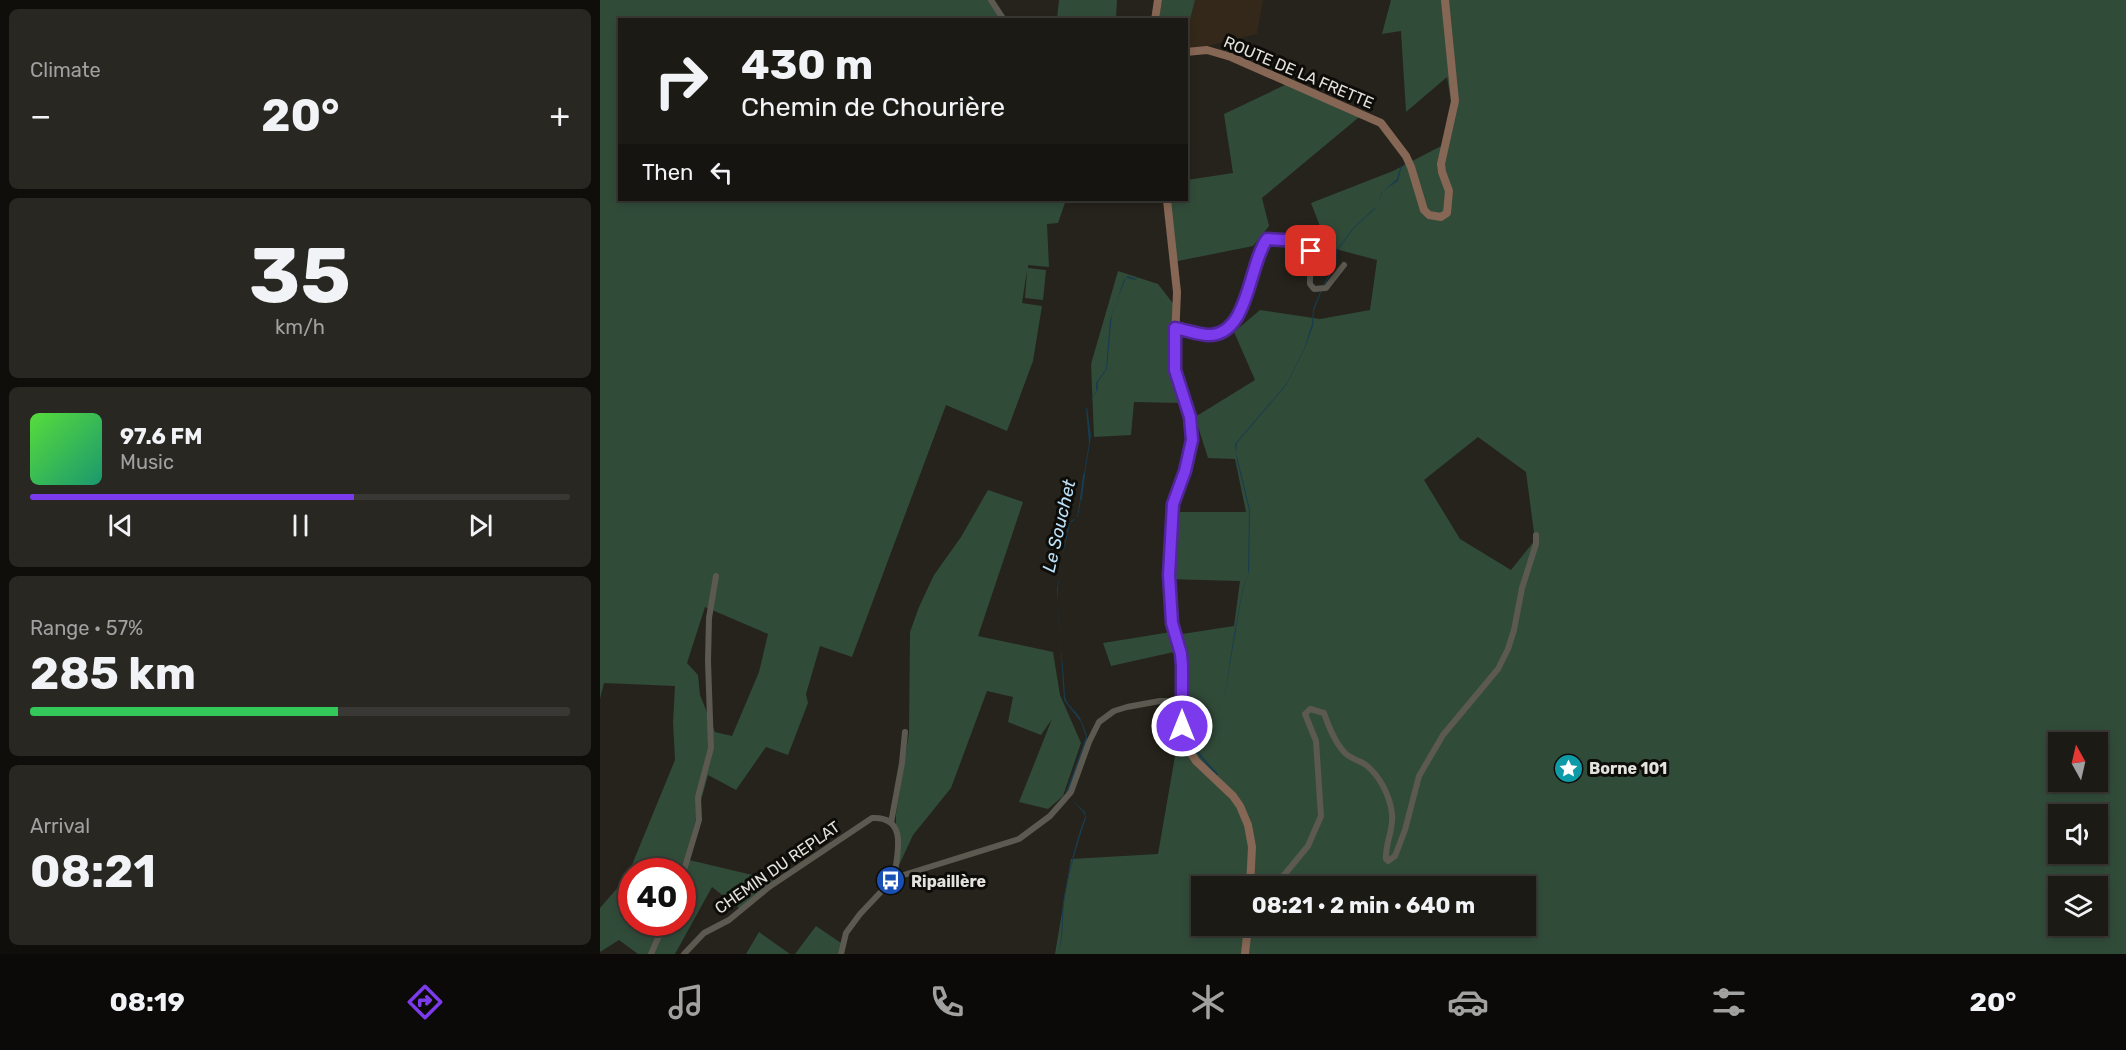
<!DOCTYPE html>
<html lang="en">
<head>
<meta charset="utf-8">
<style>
	:root { --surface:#1c1a14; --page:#292722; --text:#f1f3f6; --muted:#a0a1a0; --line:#3a3834; --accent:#7c3aed }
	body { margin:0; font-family:Rubik,sans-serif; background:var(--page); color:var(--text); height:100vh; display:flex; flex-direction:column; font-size:22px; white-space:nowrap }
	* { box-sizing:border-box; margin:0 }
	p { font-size:20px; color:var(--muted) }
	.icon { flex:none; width:33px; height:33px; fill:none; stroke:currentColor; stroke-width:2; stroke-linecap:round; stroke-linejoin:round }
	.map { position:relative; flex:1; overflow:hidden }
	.details { display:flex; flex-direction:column; gap:9px; padding:9px; background:#0f0e0b; width:600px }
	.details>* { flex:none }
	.top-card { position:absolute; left:18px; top:18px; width:570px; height:183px; border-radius:0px; box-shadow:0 3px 9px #0003,0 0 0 2px var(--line); background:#1c1a14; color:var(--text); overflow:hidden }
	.needle { width:39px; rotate:352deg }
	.fabs { position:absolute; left:1448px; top:732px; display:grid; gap:12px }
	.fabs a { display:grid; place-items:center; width:60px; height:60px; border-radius:0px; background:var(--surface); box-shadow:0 3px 9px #0003,0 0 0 2px var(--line); font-size:30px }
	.speed { position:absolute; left:18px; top:858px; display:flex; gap:12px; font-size:30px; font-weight:700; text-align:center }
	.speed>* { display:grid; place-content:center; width:78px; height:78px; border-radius:50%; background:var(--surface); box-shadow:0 3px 9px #0003,0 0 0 2px var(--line); line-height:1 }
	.speed .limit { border:9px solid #d22; background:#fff; color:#111 }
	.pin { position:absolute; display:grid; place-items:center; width:51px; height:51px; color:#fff; margin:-26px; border-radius:12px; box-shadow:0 3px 9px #0006 }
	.me { position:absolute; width:66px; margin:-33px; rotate:0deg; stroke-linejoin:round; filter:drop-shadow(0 0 4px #0008) }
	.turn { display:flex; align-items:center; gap:21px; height:126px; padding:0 24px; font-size:27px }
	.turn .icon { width:78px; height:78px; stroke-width:2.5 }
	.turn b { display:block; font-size:42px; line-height:51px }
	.then { display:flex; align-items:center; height:57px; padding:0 24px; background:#0003; gap:12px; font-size:22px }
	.big { font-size:45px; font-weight:700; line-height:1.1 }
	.details .widget { flex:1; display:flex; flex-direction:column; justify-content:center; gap:9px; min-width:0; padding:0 21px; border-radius:9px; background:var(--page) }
	.details .dial { align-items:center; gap:0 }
	.dial b { font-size:78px; line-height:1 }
	.song { display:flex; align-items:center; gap:18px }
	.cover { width:72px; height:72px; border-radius:9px; background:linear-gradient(135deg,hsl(110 70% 55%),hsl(160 70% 35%)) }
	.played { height:6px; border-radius:3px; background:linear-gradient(90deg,var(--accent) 60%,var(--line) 60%) }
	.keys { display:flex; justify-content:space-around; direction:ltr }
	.heat { display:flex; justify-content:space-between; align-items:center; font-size:33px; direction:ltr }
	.charge { height:9px; border-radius:4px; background:linear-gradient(90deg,#34c759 57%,var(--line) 0) }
	.trip { position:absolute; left:591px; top:876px; width:345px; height:60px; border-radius:0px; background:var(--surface); box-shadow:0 3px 9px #0003,0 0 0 2px var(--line); font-weight:700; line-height:60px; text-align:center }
	.menu { display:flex; height:96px; justify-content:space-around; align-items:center; background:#0b0a08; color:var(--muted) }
	.menu .icon { width:42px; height:42px }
	.menu .current { color:var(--accent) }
	.menu b { font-size:27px; color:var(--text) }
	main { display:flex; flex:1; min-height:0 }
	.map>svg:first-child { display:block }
</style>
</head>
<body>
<main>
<section class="details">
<div class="widget"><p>Climate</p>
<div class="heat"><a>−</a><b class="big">20°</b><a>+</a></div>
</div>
<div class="widget dial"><b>35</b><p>km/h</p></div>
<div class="widget">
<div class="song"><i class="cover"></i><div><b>97.6 FM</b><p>Music</p></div></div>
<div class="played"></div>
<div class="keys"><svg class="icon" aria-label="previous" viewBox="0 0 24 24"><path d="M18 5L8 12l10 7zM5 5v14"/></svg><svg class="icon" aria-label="pause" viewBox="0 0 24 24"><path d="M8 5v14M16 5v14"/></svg><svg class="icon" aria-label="next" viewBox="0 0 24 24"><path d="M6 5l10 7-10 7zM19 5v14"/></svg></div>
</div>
<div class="widget"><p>Range · 57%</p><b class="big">285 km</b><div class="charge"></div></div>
<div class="widget"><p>Arrival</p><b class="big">08:21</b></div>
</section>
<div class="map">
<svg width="1526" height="954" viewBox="0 0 1526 954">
	<rect width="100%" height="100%" fill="#25231b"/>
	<path fill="#332819" d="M595,0H663L657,34L587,51V26Z"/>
	<path fill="#314b39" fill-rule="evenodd" d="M0,0H394L401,19L20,20V200H466L458,223L447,224L449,267L428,265V268L446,270L443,300L425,298L427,270L422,303L442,306L433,361L407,431L346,405L252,657L220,646L206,694L208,703L188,755L166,747L136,790L108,775L85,859L173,880L140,909L112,887L75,954H38L19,940L0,952V908L27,877L75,760L73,722L75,686L4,683L0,699ZM105,607L168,634L159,672L132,736L115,732L100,695L98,675L87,663ZM32,872H82V922H32Z
		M459,0H517L516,19H457Z
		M562,0H595L588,27L586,20H559Z
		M791,0H1526V954H455L471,859L558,854L578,739L582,634L634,626L640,581L565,579V512H646L635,459L608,458L595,417L655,380L634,332L660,310L720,319L770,310L777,260L728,247L711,203L793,171L845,144L852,108L847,77L806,112L801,31L782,34ZM878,437L926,472L935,540L911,570L860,539L824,480ZM1458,742H1497V782H1458ZM1458,814H1497V854H1458ZM602,886H926V926H602ZM1458,886H1497V926H1458Z
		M687,84L764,113L662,198L669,226L653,246L573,262L564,200H586L587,180L633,173L624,114Z
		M518,271L558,284L575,306L573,327L582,403L534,402L531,435L494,437L491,364Z
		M388,490L423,502L378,636L453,652L460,695L481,743L463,796L448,809L419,802L452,719L441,735L408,722L413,697L387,691L351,788L313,835L295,874L296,814L309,733L310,632L319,607L334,575L361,537Z
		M571,632L574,652L511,666L503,643Z
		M216,926L244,945V954H195Z
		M159,932L190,954H146Z"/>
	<path fill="#183c50" d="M807,162L801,169L798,181L783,191L775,209L754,228L737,251L736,267L724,285L714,310L713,326L705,348L687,384L637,443L636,452L650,510L649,571L642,594L623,705L634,635L642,592L648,574L649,510L637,461L635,444L687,383L704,349L712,324L713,309L724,283L736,264V251L753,228L776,207L782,192L797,179L800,168Z
		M528,276L536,279L538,276L536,280L526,278L512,313L507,369L498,382V389L487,407L491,436L478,517L470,523C465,548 457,574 458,600C458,633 464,665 465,697C468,707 477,711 481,720C483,725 487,734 487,738C486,752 472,783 465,796L486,737L481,722L466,703L464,700L457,589L468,525L472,520L477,518L489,443L486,409L496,391V383L506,369L510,320L524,280Z
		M471,799L485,812L486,818C478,841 467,879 464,904C462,920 464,939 458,954C463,937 461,920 463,903C467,878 476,840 485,817L484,813Z"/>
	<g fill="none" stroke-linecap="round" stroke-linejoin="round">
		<path stroke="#183c50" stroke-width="2" d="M481,499L484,475
			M587,717C587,742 600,757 617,774
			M467,792L477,766"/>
		<path stroke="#5b5950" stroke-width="6" d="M391,0L404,20
			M575,328C602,334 621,342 640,316L657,260L667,239C681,241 710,235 712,256C713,265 709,275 710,284L714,289L726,288L744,265
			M291,823L302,763L305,732
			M82,877L99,820L98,797L111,748L108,661L109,618L116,576
			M675,886L708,846L721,816L716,741L705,714L710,709L724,713C729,728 735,743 746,754C752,759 760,761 766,765C780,776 790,796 792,814C794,829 785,843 786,859L788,861L795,856L805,830L819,776L843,735L898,669L908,649L914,630L922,588L936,544V535
			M51,954L65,922
			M84,954L104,933L129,920L169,887L272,818C309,816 297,855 294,878
			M241,954L246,933L260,914L294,878L419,839L450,816L471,792L489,742L499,722L514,711L527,707L560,701H582"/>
		<path stroke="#866654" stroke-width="8" d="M555,20L558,0
			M586,52L607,50L631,57L781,123L806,156L811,167L824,210L829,215L841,217L847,213L849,191L842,172L841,164L855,101L845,0
			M567,200L577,292L574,362L577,379L592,429L589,460L573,504L569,588L572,623L581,654L582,726L587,747L596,761L633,796L640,806L648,825L652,847L650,886
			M645,954L648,926"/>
	</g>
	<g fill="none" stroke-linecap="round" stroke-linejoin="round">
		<defs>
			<path id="route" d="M582,726V666L581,654L572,623L569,575L573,504L585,471L592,440L590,417L575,370V328C585,330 597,334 607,335C649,337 648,266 667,239L700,241L711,251"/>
		</defs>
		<use href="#route" stroke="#51269a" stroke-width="15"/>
		<use href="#route" stroke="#7c3aed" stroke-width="10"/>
	</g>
	<defs>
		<symbol id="sight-disc" viewBox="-11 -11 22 22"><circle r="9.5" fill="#0f9aa8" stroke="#0d0c09"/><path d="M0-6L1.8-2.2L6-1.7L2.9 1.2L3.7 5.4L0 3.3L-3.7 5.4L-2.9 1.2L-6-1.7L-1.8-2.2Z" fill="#fff"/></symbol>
		<symbol id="bus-disc" viewBox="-11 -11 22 22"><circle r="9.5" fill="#1a4fb4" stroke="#0d0c09"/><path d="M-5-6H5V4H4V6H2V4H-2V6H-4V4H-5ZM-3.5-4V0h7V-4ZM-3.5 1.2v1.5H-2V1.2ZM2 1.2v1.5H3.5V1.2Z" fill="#fff"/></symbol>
	</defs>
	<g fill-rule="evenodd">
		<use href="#sight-disc" x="952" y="752" width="33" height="33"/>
		<use href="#bus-disc" x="274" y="864" width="33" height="33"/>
	</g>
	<g text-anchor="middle" stroke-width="6" stroke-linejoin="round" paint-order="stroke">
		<g font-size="16" fill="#e3e2dc" stroke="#0d0c09">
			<text transform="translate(699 72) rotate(23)" y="6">ROUTE DE LA FRETTE</text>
			<text transform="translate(177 867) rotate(-35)" y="6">CHEMIN DU REPLAT</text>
		</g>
		<g font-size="16" font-weight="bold" fill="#e3e2dc" stroke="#0d0c09" text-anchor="start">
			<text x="989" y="774">Borne 101</text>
			<text x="311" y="887">Ripaillère</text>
		</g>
		<g font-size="18" font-style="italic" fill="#bce1f8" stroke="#0d0c09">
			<text transform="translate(459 526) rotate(-77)" y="6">Le Souchet</text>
		</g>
	</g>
</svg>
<div class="fabs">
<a><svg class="needle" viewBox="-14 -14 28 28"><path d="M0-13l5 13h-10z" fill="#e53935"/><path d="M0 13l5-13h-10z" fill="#a0a1a0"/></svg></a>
<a><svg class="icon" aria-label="sound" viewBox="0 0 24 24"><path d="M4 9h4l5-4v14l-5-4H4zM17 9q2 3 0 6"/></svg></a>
<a><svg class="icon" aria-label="layers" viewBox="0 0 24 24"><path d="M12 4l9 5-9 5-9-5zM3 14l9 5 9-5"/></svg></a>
</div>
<div class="speed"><div class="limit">40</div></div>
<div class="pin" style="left:711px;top:251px;background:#d93025"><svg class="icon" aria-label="arrive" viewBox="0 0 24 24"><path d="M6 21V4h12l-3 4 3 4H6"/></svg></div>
<svg class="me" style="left:582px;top:726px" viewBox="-20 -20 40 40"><circle r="17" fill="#7c3aed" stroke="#fff" stroke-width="3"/><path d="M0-11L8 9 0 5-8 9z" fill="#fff"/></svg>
<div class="trip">08:21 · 2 min · 640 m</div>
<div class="top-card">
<div class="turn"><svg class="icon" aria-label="right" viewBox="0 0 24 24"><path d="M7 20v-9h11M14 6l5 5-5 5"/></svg><div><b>430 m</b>Chemin de Chourière</div></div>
<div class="then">Then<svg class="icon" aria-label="left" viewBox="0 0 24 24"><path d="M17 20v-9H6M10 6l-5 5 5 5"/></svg></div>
</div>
</div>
</main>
<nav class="menu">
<b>08:19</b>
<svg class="icon current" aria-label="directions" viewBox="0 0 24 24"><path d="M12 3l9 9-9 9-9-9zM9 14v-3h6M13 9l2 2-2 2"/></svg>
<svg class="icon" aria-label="music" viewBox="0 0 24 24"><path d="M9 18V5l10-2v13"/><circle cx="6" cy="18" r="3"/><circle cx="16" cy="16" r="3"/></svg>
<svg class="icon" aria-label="phone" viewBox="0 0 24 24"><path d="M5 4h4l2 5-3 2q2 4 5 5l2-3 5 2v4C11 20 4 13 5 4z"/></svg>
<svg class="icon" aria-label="climate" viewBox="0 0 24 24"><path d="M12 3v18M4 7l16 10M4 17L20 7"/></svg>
<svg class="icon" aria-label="car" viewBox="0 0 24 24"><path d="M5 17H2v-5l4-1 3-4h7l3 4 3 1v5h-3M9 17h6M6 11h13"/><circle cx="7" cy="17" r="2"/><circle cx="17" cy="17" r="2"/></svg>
<svg class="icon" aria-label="filters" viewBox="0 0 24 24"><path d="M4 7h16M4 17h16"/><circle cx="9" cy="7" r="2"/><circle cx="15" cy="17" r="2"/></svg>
<b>20°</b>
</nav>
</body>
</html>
